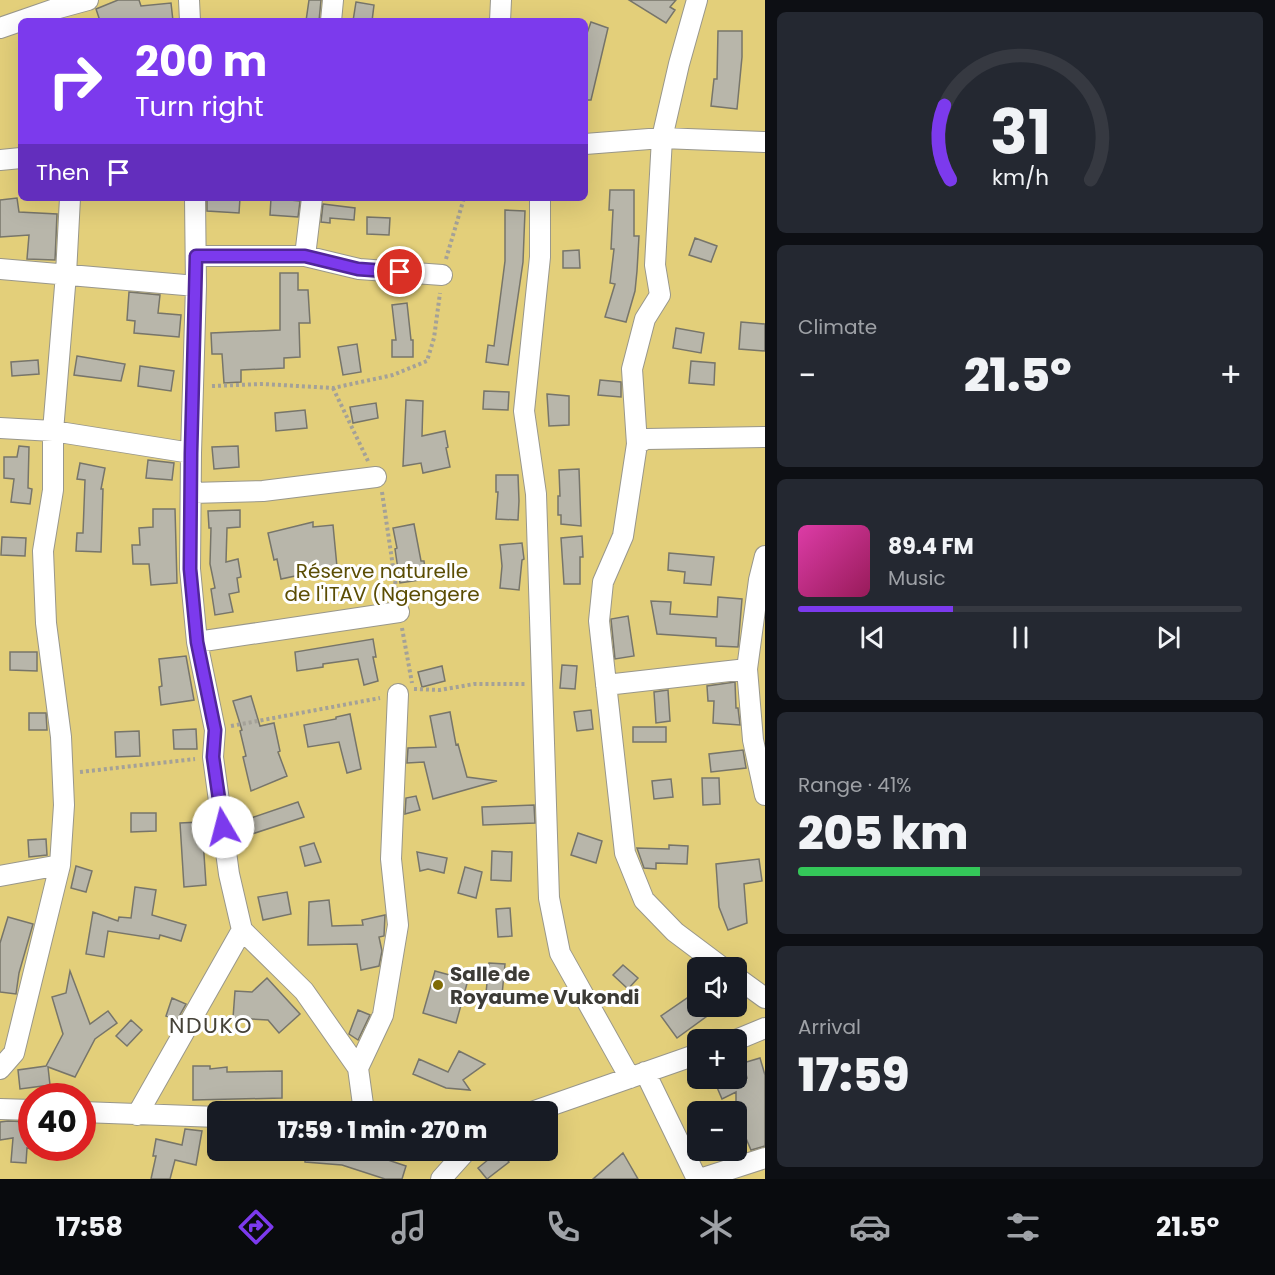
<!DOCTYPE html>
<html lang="en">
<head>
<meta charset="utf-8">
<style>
	:root { --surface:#171b24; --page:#242831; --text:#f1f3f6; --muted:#9ea1a6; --line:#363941; --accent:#7c3aed }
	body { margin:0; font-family:Poppins,sans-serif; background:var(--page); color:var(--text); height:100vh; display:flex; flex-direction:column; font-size:22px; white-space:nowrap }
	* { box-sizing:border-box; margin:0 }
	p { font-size:20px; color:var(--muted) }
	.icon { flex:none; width:33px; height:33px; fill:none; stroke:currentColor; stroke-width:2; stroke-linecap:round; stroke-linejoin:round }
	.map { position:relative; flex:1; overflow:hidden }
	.drawer { display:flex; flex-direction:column; gap:12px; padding:12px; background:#0d0f14; width:510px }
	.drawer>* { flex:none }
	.guide { position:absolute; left:18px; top:18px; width:570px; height:183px; border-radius:9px; box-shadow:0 6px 24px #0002; background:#7c3aed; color:#fff; overflow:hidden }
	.tools { position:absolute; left:687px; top:957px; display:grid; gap:12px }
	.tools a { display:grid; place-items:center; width:60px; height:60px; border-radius:9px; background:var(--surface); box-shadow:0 6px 24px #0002; font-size:30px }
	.speed { position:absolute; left:18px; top:1083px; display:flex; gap:12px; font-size:30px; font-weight:700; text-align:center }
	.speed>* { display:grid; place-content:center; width:78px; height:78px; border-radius:50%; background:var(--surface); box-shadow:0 6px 24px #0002; line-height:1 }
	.speed .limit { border:9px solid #d22; background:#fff; color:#111 }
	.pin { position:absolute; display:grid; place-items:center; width:51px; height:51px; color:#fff; margin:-26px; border:3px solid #fff; border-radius:50%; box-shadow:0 2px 6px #0007 }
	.me { position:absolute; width:66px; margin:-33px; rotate:352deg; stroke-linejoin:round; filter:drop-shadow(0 0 4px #0008) }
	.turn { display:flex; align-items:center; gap:21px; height:126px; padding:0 18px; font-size:27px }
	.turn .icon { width:78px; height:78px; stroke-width:2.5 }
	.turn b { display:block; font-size:42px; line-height:51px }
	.then { display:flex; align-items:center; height:57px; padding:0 18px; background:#0003; gap:12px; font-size:22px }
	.big { font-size:45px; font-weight:800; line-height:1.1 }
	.drawer .widget { flex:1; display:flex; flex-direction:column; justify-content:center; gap:9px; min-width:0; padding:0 21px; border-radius:9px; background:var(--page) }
	.drawer .dial { align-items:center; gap:0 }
	.dial svg { height:156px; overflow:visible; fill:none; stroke:var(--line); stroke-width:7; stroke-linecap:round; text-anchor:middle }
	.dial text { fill:var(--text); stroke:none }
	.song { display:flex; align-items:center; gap:18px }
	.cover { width:72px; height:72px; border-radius:9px; background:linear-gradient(135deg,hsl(320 70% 55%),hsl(330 70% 35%)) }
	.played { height:6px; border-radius:3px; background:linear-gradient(90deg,var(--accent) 35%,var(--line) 35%) }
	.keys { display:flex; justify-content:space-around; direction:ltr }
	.heat { display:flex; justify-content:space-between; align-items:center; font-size:33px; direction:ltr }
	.charge { height:9px; border-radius:4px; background:linear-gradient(90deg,#34c759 41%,var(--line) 0) }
	.trip { position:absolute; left:207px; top:1101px; width:351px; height:60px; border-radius:9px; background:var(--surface); box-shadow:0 6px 24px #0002; font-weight:800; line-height:60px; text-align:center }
	.tab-bar { display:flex; height:96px; justify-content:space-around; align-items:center; background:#090b0e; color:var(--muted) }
	.tab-bar .icon { width:42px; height:42px }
	.tab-bar .current { color:var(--accent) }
	.tab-bar b { font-size:27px; color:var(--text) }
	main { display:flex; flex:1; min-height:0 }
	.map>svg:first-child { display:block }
</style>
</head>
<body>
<main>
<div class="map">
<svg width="765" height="1179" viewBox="0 0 765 1179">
	<rect width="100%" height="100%" fill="#f0ede1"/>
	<path fill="#e3cf7a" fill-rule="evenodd" d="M0,0H765V1179H0ZM21,21H585V198H21ZM698,968H736V1006H698ZM698,1040H736V1078H698ZM32,1096H82V1148H32ZM218,1112H548V1150H218ZM698,1112H736V1150H698Z"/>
	<path fill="#b8b6aa" stroke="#77756a" stroke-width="1.5" d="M118,0H139L141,6L171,3L173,21H100L96,9Z
		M309,0H321L319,21H306Z
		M629,0H676L670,7L675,10L666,23Z
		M356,2L374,5L372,21H353Z
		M591,22L608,28L591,100H585V39Z
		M718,31H742V57L737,109L711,106L714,79H717Z
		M610,190H634V236H639L637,271L635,291L626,322L605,317L615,284L610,283L614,249H611L613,210H609Z
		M17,198L19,212L57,214L55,260L27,259L29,235L0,237V200Z
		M207,198H240L239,213L207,211Z
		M271,198H291V200L300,201L298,217L270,215Z
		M323,204L355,208L354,220L330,218V223L321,222Z
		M505,210L525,211L523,262L508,365L486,362L488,345L494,346L505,261Z
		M367,217L390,218L389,235L367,234Z
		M695,238L717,246L711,262L689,255Z
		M579,250L580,268H563V251Z
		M280,273H298V290H308L310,323H299L300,357L284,358V368L241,370V382L224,383L222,354H212L211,333L280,330Z
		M129,292L160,295L158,313L181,315L179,337L134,333L135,321L127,320Z
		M407,303L411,340H413V357H392V340H396L392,305Z
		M741,322L765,324V351L739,349Z
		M676,328L704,333L701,353L673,348Z
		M357,344L361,372L343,375L338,347Z
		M77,356L125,364L121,381L74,375Z
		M38,360L39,374L12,376L11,362Z
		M691,361L715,363L714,385L689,383Z
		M140,366L174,371L171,391L138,386Z
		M600,380L621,382V397L598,395Z
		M484,391L509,392L508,410L483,409Z
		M547,394L569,396V425L549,426Z
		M406,400L423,401L422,436L445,431L448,447L446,448L450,467L423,473L421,463L403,466Z
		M376,403L378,418L353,423L350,407Z
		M305,410L307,428L276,431L275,413Z
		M19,446L29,447L28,488L32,489L30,504L11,502L14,479L4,478V457H17Z
		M238,446L239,467L214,469L212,447Z
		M148,460L174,463L172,480L146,478Z
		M80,463L105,468L101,489H103L101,552L76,551L77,533H83L85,480L77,479Z
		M579,469L581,526L561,524V515H558V496H560L559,470Z
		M496,475H518L519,501L518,520L496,519L498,492H496Z
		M153,509H175L177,583L151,585L149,564H133L132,545H140L139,528L153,527Z
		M240,510V527L227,528L226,562L238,559L241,577L237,578L239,592L229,594L233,612L215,615L211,589L215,588L210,564L211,528H209L208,511Z
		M313,522V527L333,525L337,567L281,579L277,559L274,560L268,533Z
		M414,524L421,561H424L426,579L400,583L395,549L397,548L393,528Z
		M582,536L583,557H580V584H564L561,538Z
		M2,537L26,538L25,556L1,555Z
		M522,543L524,559L522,560L519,590L500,588L502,566L500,545Z
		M669,553L714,557L711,585L684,583L685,572L668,570Z
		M718,597L742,599L738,647L716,646V638L657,634L651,601L671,602L670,614L717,617Z
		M628,616L634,656L615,659L611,619Z
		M373,639L376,657H373L378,681L364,685L358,659L323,664V667L297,671L295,652Z
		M10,652H37V671L10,670Z
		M186,656L194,700L161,705L159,687L162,686L159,659Z
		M562,665L577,666L575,689L560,688Z
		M442,666L445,681L422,687L418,672Z
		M735,682L736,708H738L740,725L713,723L714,701H708L707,686Z
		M668,690L670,721L656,723L654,692Z
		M251,696L260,726L274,723L280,751L278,752L287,776L251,791L243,757L246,756L240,731L242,730L233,701Z
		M591,710L593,729L577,731L574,712Z
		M450,712L456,745L458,744L467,777L497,781L433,799L424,762L407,763L408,748L436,747L430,716Z
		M29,713H46L47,730H29Z
		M350,714L361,769L347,773L339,742L308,747L304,725L336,719V717Z
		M633,727H666V742H633Z
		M196,729L197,749H174L173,730Z
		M139,731L140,756L116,757L115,732Z
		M743,750L746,768L711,772L709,754Z
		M702,778H719L720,804L703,805Z
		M671,779L673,797L654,799L652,781Z
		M416,796L420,810L405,814L406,798Z
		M298,802L304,817L249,835L245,820Z
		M534,805L535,823L483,825L482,807Z
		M131,813H156V831L131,832Z
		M200,822L206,838L203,839L206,885L184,887L180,823Z
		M578,833L602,841L596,863L571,855Z
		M46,839L47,855L29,857L28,840Z
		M314,843L321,862L305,866L300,847Z
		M669,845L688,846L687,864L656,863V869L644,868L637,848L669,849Z
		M492,851L512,852L511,881L491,880Z
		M417,852L447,858L444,873L428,869L420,871Z
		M759,859L762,881L744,884L747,923L728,930L719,907L716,864Z
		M76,866L92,871L86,892L71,888Z
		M465,867L482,872L476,898L458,893Z
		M135,887L156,890L152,915L186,925L181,941L160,935L159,939L108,931L104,957L86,954L93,912L118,921L119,917L131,918Z
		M287,892L291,914L263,920L258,897Z
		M329,900L332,926L363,925L362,920L385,915L384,936L379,937L382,951L379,966L361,970L357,944L308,945L309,902Z
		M510,908L512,936L498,937L496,909Z
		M8,917L33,924L19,973L16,994L0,992V943Z
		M489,963L505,964L502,995L486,993Z
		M623,965L638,978L628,989L613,975Z
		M70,971L90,1024L108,1011L117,1023L95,1039L75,1077L48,1067L50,1085L20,1089L18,1070L46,1066L63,1034L52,997L66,993Z
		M435,971L468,980L456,1023L423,1013Z
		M267,978L300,1014L279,1033L268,1020L233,1018L235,991L252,992Z
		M693,994L698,1006H721L677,1038L661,1016Z
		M172,998L186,1004L177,1020L166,1016Z
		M358,1010L370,1015L358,1040L349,1034Z
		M131,1020L142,1030L127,1046L116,1036Z
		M459,1051L485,1064L463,1080L470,1090L446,1088L413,1074L419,1059L448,1072Z
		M760,1058L765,1075V1146L751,1150L736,1115V1092L722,1099L713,1078H747L743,1063Z
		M193,1066H210V1069L227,1067V1072L282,1071V1098L193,1100Z
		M8,1121L32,1122V1149L27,1148L26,1163L11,1162L13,1138L0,1140V1122Z
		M185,1129L202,1131L196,1165L175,1160L170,1179H151L156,1156H153L156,1139L182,1145Z
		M305,1150H358L406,1166L402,1179H385L342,1165L305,1162Z
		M500,1150L509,1162L487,1179L478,1168Z
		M623,1153L638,1179H593Z"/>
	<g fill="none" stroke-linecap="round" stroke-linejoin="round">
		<defs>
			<path id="minor" d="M189,0L190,21
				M697,0L679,64L662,138L655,265L660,295L645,319L632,369L637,444L646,439L765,437
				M331,21L333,0
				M500,21L501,0
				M0,28L55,9L88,0
				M585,144L662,138L765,142
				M0,160L21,158
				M195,198L196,286L191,453L190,569L197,642L215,730L213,757L229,874L242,930L304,991L358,1068L364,1112
				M540,198V257L524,411L536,494L549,898L560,953L630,1078
				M196,256H305L359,269L442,275
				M305,256L312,198
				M0,269L196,286
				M0,428L53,431L191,453
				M637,444L623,536L603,582L599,621L625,853L644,900L675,932L723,968
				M191,493L263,491L376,477
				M765,556L759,580L747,669L753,740L765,795
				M197,642L399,612
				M606,685L747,669
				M0,876L60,865
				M736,977L765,998
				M736,1040L765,1028
				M358,1068L383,1015L398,925L391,859L398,694
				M0,1069L14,1053L60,865L64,805L61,737L46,623L43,551L53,490V431L66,274L70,198
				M645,1072L697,1179
				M0,1109L32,1110
				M82,1112L218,1117
				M532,1112L698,1054
				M137,1115L242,930
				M441,1179L467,1150
				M700,1179L765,1158"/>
		</defs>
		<use href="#minor" stroke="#99978b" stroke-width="22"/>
		<path stroke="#a4a198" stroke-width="4" stroke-dasharray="3 3" stroke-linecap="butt" d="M446,259L464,198
			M212,386L263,384L333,388L393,375L427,361L434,338L440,293
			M333,388L368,461
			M382,492L397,594
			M402,628L412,683
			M414,689L440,690L474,684H526
			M231,726L380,698
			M80,772L195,759"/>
		<use href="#minor" stroke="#fff" stroke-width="20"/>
	</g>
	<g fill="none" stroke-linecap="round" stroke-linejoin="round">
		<defs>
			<path id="route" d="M223,827L213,757L215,730L197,642L190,569L191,453L196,256H305L358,269L400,272"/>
		</defs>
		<use href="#route" stroke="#51269a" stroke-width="15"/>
		<use href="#route" stroke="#7c3aed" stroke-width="10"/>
	</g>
	<circle fill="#7f6b05" stroke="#fff" stroke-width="2" cx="438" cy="985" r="6"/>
	<g text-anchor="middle" stroke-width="6" stroke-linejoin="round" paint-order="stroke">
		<g font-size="20" fill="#5b4d04" stroke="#fff">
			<text x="382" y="578">Réserve naturelle<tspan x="382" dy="23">de l'ITAV (Ngengere</tspan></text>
		</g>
		<g font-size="20" font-weight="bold" fill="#3c3b36" stroke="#fff" text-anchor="start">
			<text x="450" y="981">Salle de<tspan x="450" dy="23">Royaume Vukondi</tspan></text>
		</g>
		<g font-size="22" letter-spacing="1.5" fill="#454238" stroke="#fff">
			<text x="211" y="1033">NDUKO</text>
		</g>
	</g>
</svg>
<div class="tools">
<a><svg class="icon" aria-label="sound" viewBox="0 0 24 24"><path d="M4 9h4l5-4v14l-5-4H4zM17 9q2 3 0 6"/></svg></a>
<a>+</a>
<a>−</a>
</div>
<div class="speed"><div class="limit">40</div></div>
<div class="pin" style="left:400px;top:272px;background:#d93025"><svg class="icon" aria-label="arrive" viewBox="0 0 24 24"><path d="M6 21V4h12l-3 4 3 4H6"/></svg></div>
<svg class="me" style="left:223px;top:827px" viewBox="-20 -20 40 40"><circle r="19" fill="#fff"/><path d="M0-13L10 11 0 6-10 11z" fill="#7c3aed"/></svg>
<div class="trip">17:59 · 1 min · 270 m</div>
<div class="guide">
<div class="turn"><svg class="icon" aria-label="right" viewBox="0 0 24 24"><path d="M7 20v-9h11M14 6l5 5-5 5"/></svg><div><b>200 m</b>Turn right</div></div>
<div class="then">Then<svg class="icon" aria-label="arrive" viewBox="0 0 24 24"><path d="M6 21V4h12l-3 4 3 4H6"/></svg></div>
</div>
</div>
<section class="drawer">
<div class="widget dial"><svg viewBox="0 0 100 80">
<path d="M14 69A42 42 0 1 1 86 69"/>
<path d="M14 69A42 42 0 0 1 11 31" stroke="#7c3aed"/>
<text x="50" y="56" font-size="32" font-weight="700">31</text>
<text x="50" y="72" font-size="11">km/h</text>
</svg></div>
<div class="widget"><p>Climate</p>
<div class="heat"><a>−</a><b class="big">21.5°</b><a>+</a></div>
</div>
<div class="widget">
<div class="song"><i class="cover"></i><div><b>89.4 FM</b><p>Music</p></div></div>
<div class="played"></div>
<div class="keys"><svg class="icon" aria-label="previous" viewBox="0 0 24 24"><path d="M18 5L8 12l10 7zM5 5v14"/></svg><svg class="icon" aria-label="pause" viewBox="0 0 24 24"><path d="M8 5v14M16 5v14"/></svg><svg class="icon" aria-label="next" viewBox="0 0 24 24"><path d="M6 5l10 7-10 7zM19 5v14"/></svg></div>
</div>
<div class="widget"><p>Range · 41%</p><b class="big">205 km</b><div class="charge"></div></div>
<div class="widget"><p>Arrival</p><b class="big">17:59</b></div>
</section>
</main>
<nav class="tab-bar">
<b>17:58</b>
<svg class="icon current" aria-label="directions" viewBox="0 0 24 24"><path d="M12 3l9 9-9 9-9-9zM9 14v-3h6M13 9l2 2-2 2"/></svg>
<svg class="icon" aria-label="music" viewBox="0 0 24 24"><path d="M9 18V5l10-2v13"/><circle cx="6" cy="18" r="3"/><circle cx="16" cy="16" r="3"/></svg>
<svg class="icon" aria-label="phone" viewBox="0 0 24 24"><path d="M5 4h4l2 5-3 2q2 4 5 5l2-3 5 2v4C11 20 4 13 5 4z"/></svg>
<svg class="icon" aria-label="climate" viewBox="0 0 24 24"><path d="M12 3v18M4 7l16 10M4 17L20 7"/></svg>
<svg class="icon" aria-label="car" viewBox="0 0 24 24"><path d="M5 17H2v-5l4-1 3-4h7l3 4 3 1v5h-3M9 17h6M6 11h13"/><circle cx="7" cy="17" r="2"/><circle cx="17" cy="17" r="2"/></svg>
<svg class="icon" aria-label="filters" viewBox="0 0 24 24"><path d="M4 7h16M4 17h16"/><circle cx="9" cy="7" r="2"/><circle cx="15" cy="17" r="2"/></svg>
<b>21.5°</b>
</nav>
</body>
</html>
